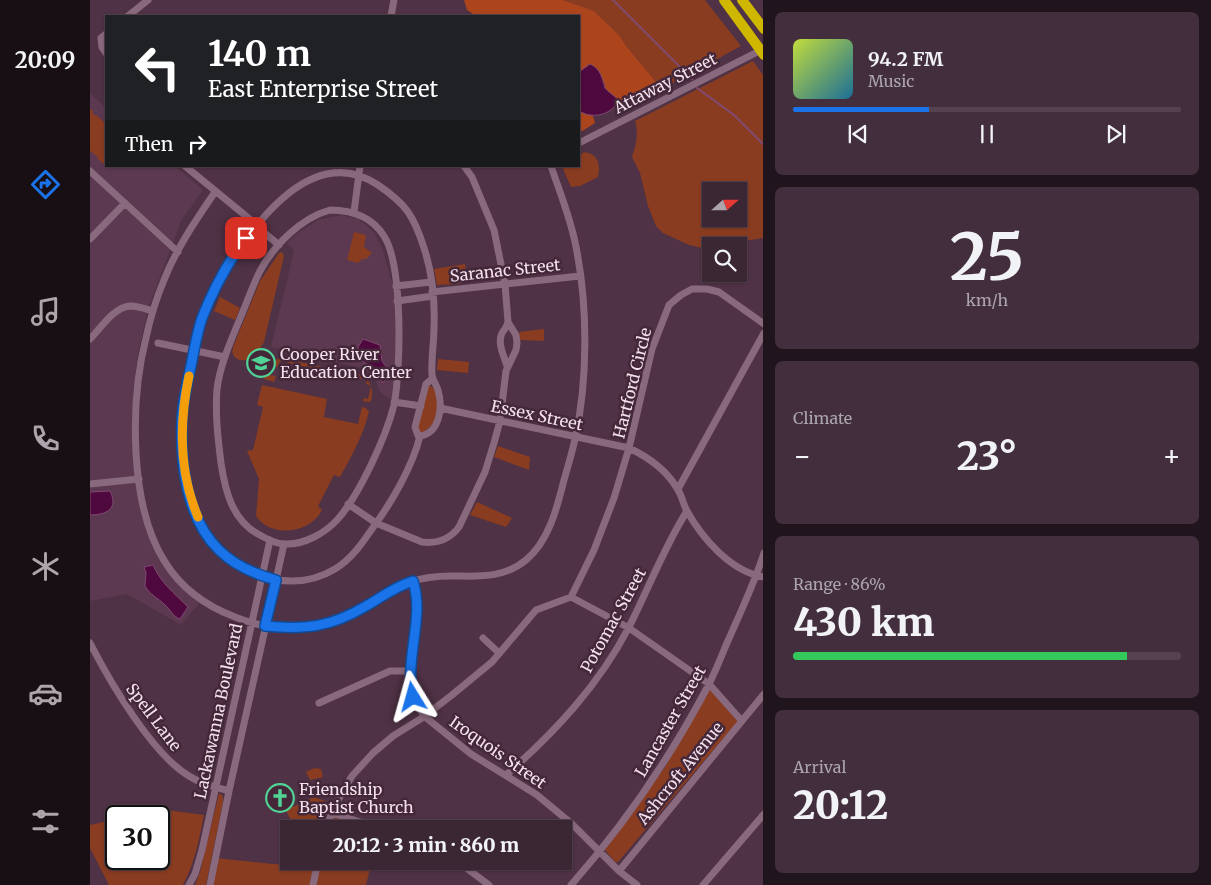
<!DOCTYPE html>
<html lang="en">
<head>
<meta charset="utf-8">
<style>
	:root { --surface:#3b2634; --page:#422e3c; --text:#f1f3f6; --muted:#aca5ac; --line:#54434f; --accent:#1a73e8 }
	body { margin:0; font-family:Merriweather,serif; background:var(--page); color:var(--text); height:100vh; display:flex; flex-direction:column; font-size:19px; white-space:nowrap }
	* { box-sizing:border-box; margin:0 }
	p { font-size:16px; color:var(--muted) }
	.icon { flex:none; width:28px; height:28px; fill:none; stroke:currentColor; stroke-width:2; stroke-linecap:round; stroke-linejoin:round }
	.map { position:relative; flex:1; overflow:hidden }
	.panel { display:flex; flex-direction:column; gap:12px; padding:12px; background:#20151d; width:448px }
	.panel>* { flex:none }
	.top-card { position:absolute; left:15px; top:15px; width:475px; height:152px; border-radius:0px; box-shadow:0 1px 4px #0004,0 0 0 1px var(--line); background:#202124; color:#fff; overflow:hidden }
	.needle { width:32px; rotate:69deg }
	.fabs { position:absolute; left:612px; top:182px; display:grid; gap:10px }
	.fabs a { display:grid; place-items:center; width:45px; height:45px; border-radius:0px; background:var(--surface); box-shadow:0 1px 4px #0004,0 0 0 1px var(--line); font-size:25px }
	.speed { position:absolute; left:15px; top:805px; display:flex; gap:10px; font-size:25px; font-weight:700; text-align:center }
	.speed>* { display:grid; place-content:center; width:65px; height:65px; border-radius:50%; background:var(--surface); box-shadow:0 1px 4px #0004,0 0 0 1px var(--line); line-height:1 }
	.speed .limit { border:2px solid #111; border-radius:8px; background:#fff; color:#111 }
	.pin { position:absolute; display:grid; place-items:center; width:42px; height:42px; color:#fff; margin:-21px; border-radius:10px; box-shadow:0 2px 8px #0006 }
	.me { position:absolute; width:55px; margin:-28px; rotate:352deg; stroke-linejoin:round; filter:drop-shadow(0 0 4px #0008) }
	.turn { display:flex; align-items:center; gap:18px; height:105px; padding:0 20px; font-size:22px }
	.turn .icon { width:65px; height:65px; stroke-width:2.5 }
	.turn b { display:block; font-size:35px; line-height:42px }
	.then { display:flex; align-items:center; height:48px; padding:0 20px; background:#0003; gap:10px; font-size:19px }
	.big { font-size:38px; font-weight:800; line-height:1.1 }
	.panel .widget { flex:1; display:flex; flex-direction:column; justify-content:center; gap:8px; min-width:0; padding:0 18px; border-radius:8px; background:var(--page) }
	.panel .dial { align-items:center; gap:0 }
	.dial b { font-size:65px; line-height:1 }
	.song { display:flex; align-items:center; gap:15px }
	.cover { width:60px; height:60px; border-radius:8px; background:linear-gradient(135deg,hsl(70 70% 55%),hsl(200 70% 35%)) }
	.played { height:5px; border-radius:2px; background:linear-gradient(90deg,var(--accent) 35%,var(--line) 35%) }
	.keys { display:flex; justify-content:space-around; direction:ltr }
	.heat { display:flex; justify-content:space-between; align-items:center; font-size:28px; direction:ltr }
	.charge { height:8px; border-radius:4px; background:linear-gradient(90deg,#34c759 86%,var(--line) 0) }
	.trip { position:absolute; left:190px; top:820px; width:292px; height:50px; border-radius:0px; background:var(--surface); box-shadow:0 1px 4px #0004,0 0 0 1px var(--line); font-weight:800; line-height:50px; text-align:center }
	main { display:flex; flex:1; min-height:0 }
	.dock { display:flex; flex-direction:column; width:90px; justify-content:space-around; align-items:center; background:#180f15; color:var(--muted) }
	.dock .icon { width:35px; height:35px }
	.dock .selected { color:var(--accent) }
	.dock b { font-size:22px; color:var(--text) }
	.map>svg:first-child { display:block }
</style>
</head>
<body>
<main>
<nav class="dock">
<b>20:09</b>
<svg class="icon selected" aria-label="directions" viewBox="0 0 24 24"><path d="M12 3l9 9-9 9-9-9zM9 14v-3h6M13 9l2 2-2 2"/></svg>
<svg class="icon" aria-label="music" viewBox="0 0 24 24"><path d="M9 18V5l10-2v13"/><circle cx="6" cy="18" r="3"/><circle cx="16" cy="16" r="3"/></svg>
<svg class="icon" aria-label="phone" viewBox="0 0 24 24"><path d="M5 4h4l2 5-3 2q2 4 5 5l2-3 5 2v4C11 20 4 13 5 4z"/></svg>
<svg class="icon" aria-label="climate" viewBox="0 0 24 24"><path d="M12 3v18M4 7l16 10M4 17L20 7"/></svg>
<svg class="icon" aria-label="car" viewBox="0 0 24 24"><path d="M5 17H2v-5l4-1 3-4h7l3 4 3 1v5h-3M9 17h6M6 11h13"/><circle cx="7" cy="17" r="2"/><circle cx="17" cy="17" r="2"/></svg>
<svg class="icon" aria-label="filters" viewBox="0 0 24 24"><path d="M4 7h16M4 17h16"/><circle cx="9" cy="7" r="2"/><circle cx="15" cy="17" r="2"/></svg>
</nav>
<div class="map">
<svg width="674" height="885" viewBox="0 0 674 885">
	<rect width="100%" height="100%" fill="#4f3245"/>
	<path fill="#5c3950" d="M0,93L16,108V166H85L113,190L91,221L58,309L48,354L43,393V444L64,547L110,602L91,625L37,594L0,601Z
		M251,215L268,219L284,232L293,251L302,283H305L309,323L304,400L298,398L290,392L285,378L275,369L181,347L204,251L197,243L208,233L228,220Z"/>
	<path fill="#893c20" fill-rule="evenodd" d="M473,0H615L651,46L572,89L537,47L529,35L504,11Z
		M663,61L673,75V238L612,248L599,245L573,233L566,226L558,206L550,173L542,157C546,144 549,135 545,121ZM621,191H649V219H621Z
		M0,109L3,111V115H6L14,122V126H16V166L8,159L7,156L0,151Z
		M494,152C508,154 511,164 508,177L490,186L481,187L473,169L476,166H489V156Z
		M264,232L276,235L274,247L282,253L276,259H272L268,263L257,260Z
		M192,252L194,256L174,342C169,351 157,366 146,358C142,355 142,352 143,347L170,281L189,253Z
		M375,264L377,278L376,281L367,284L347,285L344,269Z
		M130,297L150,308L145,320L124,311Z
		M454,329V341L430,340L429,332Z
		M191,358L271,375C281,381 284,389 281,401L279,402L273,401L274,398L278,399L281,386L276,384L277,380L237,371L236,376L228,375V370L190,361L188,367L182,366L180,375L186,376L184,382L174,379C175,368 180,361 191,358Z
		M348,359L379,362L378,373L347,370Z
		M172,385L237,399L234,417L268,424L272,407L276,408L279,412C273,435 262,456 250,477L244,475L228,506L232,510C221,533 181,539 166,516L169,479L157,451L163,450L173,407L167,405Z
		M339,385L346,390C348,413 351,420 331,434L326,429Z
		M408,446L440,457L439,470L404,457Z
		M387,502L422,518L416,527L380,515Z
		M619,691H621L647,720V722L528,862H525L515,850L575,767Z
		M224,768L231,769L233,777L220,780L216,772Z
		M129,793L133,796V802L116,885H105L110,872Z
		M224,797L235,801L233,815L228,821L203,825L196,810Z
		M69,809L114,815C109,840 105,862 93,885H19L0,848V825L26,819V859H69V816H37Z
		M248,817L281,829H239C241,823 242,818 248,817Z
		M125,858L183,864L227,867L223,885H120Z
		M231,861H282L276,885H225Z"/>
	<path fill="#ad451c" d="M374,0H473L504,11L529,35L537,47L572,89L527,104V100L515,88V84L495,68L489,72V16H386L377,10Z
		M489,111L503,116L505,123L489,133Z"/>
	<path fill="#4f093e" stroke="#804a72" d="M500,64C511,69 512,78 515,88C517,91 525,96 528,100C526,110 511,117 501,115C497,115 493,113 489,111V72Z
		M273,339L290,345L292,361L297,368L294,382H292L286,369L272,361L268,347Z
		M20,491C29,509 16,515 0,515V492Z
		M63,565C71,583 84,593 98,607L90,619C82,616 81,610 75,605C68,598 60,595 55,586L56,573L54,567Z"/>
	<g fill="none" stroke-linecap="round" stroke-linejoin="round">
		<path stroke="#804a72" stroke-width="2" d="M523,0L602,79
			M607,88L644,115L674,145"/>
		<path stroke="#89697d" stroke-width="7" d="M38,16L58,0
			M301,16L304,0
			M16,34L11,38L12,47L16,53
			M489,143L673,49
			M95,166L162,221L166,226L189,245
			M0,171L88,252
			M125,192C106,220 86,249 74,280C66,299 60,319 56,338C40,401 39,506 75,562C91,588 116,606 145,617C165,625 187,630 209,628C233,627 257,618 277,605C292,596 303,587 319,582C332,578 348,576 361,576C388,576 413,579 436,560C459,541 467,508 474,480C478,466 482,453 485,439C498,380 498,306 486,247C481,219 470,193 461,166
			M240,210C262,210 282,217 294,236C313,266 311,369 304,405C296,437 269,496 247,520C235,533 214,545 195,544C186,544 177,539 168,534C142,520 135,490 131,463C128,439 125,414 127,389C130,365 140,343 149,321C156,305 162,287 170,271C184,245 211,218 240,210Z
			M264,212L270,166
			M0,239L35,203
			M306,286L341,282
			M342,292L490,276
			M307,301L343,296
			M674,324L629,292L617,289H602L591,295L579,305L562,349L539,448C558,457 577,470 588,490C592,496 593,504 597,511C612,538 641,572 674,577
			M0,339C10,329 24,307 40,306C48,306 56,309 63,311
			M68,343L135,357
			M417,366C414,356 407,343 412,333C415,329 417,326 418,322
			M304,402L331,406
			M330,436C323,465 302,502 284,526C273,542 262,559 245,569C207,592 158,580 128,549C116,536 108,520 102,503C79,436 99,330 135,271C165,222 223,142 288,185C316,204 324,216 334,248C342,272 345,301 344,327C344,343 341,359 342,375C343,381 346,384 348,390C353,407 350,435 328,436L325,427L336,384L342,379
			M0,484L49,479
			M588,489L674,333
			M258,504L286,523L332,542C348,544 360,539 369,527L395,472L404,443L410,421L416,371L426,350L427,343L426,335L418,322L415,284L404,230L382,177L374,166
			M323,581L327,599L320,671V685L323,697L334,716L381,754L447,795L482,824L529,871L547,885
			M481,597L539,628L619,684L651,720
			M393,638L409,653
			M0,643C20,682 62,754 99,776C111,784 125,787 139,791
			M229,703L300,671H320
			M416,775C465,732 509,685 539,627C559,588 574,547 597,511
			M242,813L292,829
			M236,829L244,807L262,776L283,753L303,736L332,718L362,695L402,662L446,610L481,597L504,550L524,498L539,448L350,408
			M362,861L375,867L399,885
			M529,871L674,694
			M99,885L105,874L112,850L180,540
			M120,885L139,791L194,544
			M223,885L228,861
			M481,885C535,824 580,758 618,686C627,669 633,651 641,634C653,607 665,581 674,553
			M613,885L674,814"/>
		<path stroke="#cfb700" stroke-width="10" d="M634,0L674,55
			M652,0L674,29"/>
	</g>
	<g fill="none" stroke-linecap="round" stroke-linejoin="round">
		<defs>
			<path id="route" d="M156,238C138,262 123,290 112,318C107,333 104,350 101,366C97,383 93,401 92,418C90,462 96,518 129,550C145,566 164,574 186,580L175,626C215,630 241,627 276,606C294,596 302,588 323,581C335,618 314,658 323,697"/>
		</defs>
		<use href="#route" stroke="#114b97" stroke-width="12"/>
		<use href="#route" stroke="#1a73e8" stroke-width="9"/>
		<path stroke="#f59e0b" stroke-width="9" d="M99,376C89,423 89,472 108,517"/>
	</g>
	<defs>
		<symbol id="school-ring" viewBox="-11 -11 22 22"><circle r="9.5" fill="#44283a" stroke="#51d397" stroke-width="1.5"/><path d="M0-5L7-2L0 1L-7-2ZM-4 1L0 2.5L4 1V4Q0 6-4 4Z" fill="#51d397"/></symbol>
		<symbol id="church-ring" viewBox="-11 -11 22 22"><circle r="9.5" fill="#44283a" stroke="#51d397" stroke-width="1.5"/><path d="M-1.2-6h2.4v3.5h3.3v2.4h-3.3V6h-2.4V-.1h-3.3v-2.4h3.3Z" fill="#51d397"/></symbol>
	</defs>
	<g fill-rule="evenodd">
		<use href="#school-ring" x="155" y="347" width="32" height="32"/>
		<use href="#church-ring" x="174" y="782" width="32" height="32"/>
	</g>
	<g text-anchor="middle" stroke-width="5" stroke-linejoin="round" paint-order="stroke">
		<g font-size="16" fill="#f4e1ec" stroke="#44283a">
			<text transform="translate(575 83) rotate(-27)" y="6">Attaway Street</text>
			<text transform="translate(415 270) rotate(-6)" y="6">Saranac Street</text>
			<text transform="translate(542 383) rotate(-76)" y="6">Hartford Circle</text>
			<text transform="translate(447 415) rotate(12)" y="6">Essex Street</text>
			<text transform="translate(523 620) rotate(-61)" y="6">Potomac Street</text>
			<text transform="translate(128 711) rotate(-78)" y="6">Lackawanna Boulevard</text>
			<text transform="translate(64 717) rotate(53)" y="6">Spell Lane</text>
			<text transform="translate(580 721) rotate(-60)" y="6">Lancaster Street</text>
			<text transform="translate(408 752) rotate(35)" y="6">Iroquois Street</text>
			<text transform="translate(590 773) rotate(-51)" y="6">Ashcroft Avenue</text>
		</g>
		<g font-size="16" fill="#f4e1ec" stroke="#44283a" text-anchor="start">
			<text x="190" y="360">Cooper River<tspan x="190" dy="18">Education Center</tspan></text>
			<text x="209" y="795">Friendship<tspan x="209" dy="18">Baptist Church</tspan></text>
		</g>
	</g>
</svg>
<div class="fabs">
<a><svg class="needle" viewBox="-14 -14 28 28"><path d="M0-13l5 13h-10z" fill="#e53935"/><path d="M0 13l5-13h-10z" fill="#aca5ac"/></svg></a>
<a><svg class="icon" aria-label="search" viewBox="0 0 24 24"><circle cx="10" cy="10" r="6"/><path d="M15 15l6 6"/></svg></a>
</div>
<div class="speed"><div class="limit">30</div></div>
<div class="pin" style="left:156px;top:238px;background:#d93025"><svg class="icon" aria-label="arrive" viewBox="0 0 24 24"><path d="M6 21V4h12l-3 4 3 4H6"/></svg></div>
<svg class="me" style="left:323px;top:697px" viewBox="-20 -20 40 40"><path d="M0-17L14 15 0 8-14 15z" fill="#1a73e8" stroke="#fff" stroke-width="4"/></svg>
<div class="trip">20:12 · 3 min · 860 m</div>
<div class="top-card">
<div class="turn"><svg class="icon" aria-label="left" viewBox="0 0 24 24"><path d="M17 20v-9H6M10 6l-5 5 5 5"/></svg><div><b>140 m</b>East Enterprise Street</div></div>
<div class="then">Then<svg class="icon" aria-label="right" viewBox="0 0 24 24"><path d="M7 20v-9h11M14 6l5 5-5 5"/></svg></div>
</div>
</div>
<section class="panel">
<div class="widget">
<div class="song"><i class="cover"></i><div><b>94.2 FM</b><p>Music</p></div></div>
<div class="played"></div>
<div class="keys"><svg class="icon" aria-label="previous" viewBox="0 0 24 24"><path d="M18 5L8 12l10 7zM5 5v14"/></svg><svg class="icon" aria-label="pause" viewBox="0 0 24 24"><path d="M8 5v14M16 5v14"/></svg><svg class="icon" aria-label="next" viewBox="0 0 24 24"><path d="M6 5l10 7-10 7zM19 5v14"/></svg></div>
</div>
<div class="widget dial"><b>25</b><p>km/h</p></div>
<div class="widget"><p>Climate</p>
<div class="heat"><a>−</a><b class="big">23°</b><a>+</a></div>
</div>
<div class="widget"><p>Range · 86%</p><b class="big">430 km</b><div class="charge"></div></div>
<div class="widget"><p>Arrival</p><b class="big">20:12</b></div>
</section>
</main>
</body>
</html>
